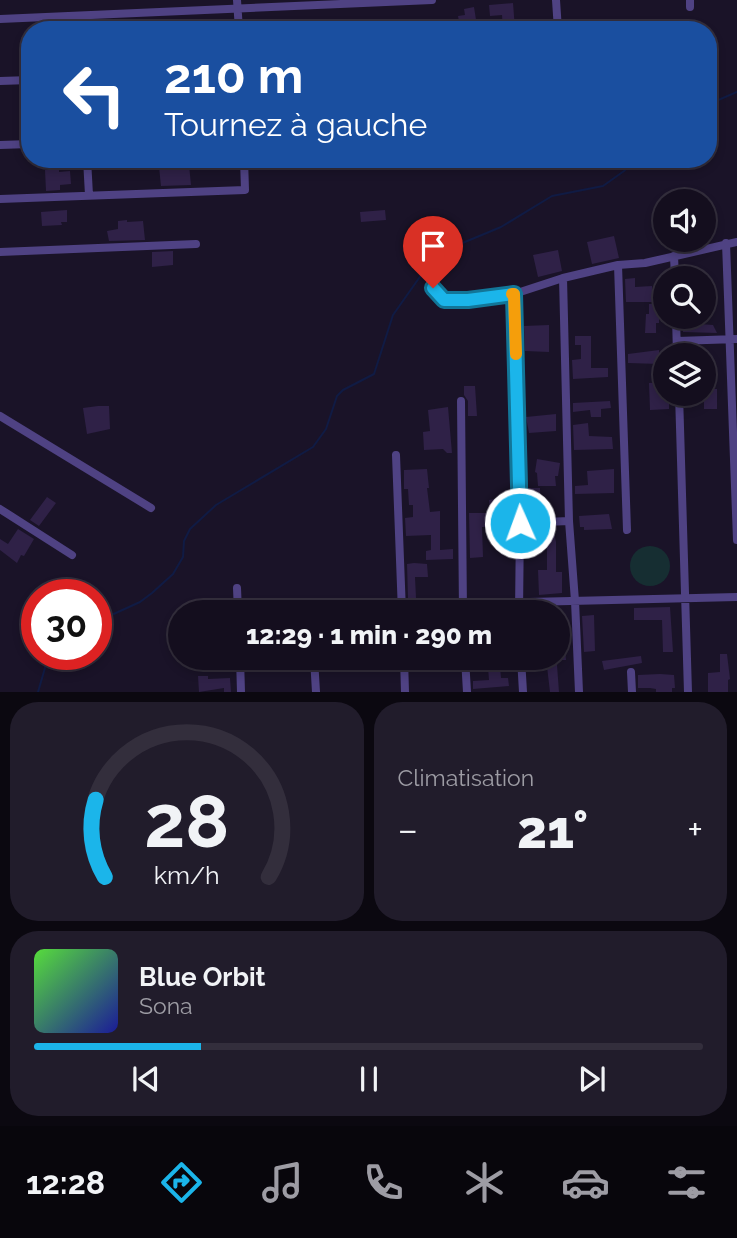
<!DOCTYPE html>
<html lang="fr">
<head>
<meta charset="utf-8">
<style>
	:root { --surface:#140e1e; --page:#211c2b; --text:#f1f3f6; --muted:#9d9ca4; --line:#332e3c; --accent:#1bb5ea }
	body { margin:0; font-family:Raleway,sans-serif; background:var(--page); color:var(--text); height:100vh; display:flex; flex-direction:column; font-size:26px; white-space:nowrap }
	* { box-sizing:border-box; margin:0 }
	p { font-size:23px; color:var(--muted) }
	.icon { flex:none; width:38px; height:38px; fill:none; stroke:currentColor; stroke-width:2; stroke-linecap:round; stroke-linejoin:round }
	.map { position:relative; height:692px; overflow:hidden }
	.details { display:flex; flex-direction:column; gap:10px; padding:10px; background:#0b0810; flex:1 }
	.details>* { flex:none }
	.guide { position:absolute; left:21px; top:21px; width:696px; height:147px; border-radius:28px; box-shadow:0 4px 10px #0003,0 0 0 2px var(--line); background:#1a4fa0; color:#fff; overflow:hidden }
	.fabs { position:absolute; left:653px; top:189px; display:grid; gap:14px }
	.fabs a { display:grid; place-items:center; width:63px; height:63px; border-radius:50%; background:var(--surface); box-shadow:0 4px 10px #0003,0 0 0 2px var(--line); font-size:35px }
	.speed { position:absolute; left:21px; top:579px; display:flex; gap:14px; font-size:35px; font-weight:700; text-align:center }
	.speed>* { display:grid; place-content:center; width:91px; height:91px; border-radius:50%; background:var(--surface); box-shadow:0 4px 10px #0003,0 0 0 2px var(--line); line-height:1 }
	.speed .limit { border:10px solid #d22; background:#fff; color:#111 }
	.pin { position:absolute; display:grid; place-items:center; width:60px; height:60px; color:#fff; margin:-72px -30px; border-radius:50% 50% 50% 0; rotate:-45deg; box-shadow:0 0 7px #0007 }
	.pin .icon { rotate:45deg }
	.me { position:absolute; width:77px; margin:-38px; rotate:358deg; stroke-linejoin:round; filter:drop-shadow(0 0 5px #0008) }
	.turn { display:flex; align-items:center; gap:24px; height:147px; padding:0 28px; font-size:32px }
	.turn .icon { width:91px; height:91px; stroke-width:2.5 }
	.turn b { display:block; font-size:49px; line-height:60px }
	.big { font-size:52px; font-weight:800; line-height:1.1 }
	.details .card { flex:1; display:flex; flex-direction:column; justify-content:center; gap:10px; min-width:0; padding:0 24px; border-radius:28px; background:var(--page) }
	.details .dial { align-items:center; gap:0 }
	.dial svg { height:182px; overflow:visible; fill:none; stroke:var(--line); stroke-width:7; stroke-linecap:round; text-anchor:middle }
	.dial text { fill:var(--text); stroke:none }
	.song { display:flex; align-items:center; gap:21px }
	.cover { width:84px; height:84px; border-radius:10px; background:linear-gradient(135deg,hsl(110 70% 55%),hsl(240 70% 35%)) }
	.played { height:7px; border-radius:4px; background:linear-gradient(90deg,var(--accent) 25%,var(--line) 25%) }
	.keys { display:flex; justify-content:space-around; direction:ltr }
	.heat { display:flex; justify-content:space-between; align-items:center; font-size:38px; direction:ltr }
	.details .tiles { flex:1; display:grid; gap:10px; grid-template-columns:1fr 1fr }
	.card:last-child { grid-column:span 2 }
	.trip { position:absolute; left:168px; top:600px; width:402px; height:70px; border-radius:35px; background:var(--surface); box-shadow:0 4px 10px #0003,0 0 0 2px var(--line); font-weight:800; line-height:70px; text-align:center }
	.tab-bar { display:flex; height:112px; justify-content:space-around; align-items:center; background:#08060c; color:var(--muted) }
	.tab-bar .icon { width:49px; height:49px }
	.tab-bar .active { color:var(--accent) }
	.tab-bar b { font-size:32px; color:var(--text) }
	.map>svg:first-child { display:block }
</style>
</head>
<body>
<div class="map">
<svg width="737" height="692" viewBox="0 0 737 692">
	<rect width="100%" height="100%" fill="#1a1328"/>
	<path fill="#162e32" d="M630 566a20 20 0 1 1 40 0a20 20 0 1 1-40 0Z"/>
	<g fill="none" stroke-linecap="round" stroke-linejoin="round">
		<path stroke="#101b44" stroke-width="2" d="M709,104L737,92
			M96,622L140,602L152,593L173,574L183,557L184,541L190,529L216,505L313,447L326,429L337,396L343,390L374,374L393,315L424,271L448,249L501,227L552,196L603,186L624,171L636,159
			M38,692L49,654"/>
	</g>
	<path fill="#2f2147" d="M513,3L515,29L503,30L502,15L490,16L489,5Z
		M474,7L477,26L460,27L458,16L465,15L464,9Z
		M169,159H178L179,166L189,165L191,185L161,186L159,167L170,166Z
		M59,169V172L70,171L71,184L60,185V190L46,191L45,170Z
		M67,210V222H61L62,225L42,226L41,212Z
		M385,210L386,220L361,222L360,212Z
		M127,220V222L143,221L145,240L109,241L107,231L118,229V221Z
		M614,236L619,258L592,264L587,242Z
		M558,250L562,271L538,277L533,255Z
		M173,251V265L152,267V252Z
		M635,278V287L652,286L653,302H626L625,279Z
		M649,304H662L661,319H659V323H656V333H645L646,314H649Z
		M683,317H698L699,324L713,325L717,333L683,332Z
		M549,325V352L525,351L524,326Z
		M575,336H591V368H608V377L573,379L572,360L581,359V345H575Z
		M659,350L660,364L628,363V354Z
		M665,382V400H669V409L650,410L649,383Z
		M464,386H475L477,416H468V401L464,395Z
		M704,389H717V409H704Z
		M610,401L611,408L601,409V417H591L590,410L573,412V403Z
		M98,406H109L110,429L87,434L83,408Z
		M448,407L452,453H447L443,449L424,450L423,432L430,431L428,410Z
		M556,414V431L529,433L526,417Z
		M588,423L589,436L612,437L613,449L574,450L573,425Z
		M537,459L560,463L558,476H555L556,486H538L537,473L535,472Z
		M427,469L429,488H427L430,512L440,511V550L453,549V559L426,560V551L431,550V535L406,536L405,518L413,517V505H409L408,489H404V470Z
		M614,469V493L575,494V486L588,485L587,471Z
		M526,488H540L541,515L528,516Z
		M47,497L56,503L39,526L30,520Z
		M507,497V531H497V527H482L483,557L470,558L469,513H490L489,500Z
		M609,514L612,529L584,530V527H580L579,516Z
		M553,528L556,542V572H562V593L539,595L538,570H547V539L532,540L531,532Z
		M18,529L34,539L24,556L21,555L17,563L0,550V539L8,544Z
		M414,563L427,564L428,577H415L416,598H408L407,564Z
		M670,607L673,652H663L662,620H634V608Z
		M594,615L595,651L584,652L582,616Z
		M565,649L566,660H559L557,665L559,692H550L546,658H558V650Z
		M720,654H727L730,679L728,680V692H708V673L720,672Z
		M641,656L642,663L604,670L602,661Z
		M500,666L501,678H508L509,686L473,689V681L489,680L488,667Z
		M660,674L674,675L675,688H672V692H656V689L650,688H638V675Z
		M198,676H208V679L230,678L231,692H224V688L199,692Z"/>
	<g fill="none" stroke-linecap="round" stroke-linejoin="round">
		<path stroke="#4f4283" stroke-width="8" d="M237,0L239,30
			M556,0L558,30
			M690,0V7
			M0,19L432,0
			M0,81L30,80
			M0,145L30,144
			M87,159L89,195
			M0,199L245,190L244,159
			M726,243L737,540
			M0,252L196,244
			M674,256L675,278
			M618,265L627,530
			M563,278L569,521L575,601L579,692
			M433,288L444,300H468L514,294L563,278L618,265L645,263L737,242
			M514,294L520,523L519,612
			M676,317L677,355
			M677,341L737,339
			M679,394L688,692
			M461,401L463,612
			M0,416L151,508
			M396,455L402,612
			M0,509L72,555
			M520,523L569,521
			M237,588L238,612
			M402,605L737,597
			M240,658L241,692
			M314,658L316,692
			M404,658L405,692
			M465,658L467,692
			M521,658L523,692
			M631,672L632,692"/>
	</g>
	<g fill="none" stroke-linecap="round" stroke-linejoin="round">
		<defs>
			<path id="route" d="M433,288L444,300H468L514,294L520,523"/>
		</defs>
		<use href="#route" stroke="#127698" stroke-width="18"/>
		<use href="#route" stroke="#1bb5ea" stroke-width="12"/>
		<path stroke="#f59e0b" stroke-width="12" d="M512,294H514L516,354"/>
	</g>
</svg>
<div class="fabs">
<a><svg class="icon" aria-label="sound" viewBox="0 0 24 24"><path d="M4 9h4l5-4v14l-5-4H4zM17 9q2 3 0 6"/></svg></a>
<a><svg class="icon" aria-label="search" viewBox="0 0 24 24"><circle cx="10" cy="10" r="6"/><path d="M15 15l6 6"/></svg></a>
<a><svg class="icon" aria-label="layers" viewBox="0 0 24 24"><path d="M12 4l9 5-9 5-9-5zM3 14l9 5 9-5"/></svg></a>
</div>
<div class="speed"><div class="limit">30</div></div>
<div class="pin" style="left:433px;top:288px;background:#d93025"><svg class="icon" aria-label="arrive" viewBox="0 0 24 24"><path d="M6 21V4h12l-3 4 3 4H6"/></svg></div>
<svg class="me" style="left:520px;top:523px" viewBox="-20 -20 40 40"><circle r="17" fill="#1bb5ea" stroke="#fff" stroke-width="3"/><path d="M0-11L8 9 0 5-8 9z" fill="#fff"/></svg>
<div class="trip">12:29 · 1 min · 290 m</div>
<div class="guide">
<div class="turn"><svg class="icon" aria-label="left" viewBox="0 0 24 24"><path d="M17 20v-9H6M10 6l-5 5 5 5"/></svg><div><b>210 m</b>Tournez à gauche</div></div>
</div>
</div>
<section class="details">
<div class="tiles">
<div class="card dial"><svg viewBox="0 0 100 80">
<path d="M14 69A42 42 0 1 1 86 69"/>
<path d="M14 69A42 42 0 0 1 10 35" stroke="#1bb5ea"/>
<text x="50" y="56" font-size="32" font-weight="700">28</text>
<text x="50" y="72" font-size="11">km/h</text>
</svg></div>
<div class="card"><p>Climatisation</p>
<div class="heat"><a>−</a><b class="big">21°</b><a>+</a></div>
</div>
<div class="card">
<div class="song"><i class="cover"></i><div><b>Blue Orbit</b><p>Sona</p></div></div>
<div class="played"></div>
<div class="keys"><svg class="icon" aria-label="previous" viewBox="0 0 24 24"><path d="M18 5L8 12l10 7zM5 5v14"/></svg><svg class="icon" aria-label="pause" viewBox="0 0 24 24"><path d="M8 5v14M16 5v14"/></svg><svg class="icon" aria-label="next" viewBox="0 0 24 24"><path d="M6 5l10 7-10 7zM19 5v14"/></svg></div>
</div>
</div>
</section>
<nav class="tab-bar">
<b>12:28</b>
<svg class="icon active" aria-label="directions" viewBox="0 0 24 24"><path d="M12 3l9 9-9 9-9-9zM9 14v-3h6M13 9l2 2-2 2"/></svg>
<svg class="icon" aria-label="music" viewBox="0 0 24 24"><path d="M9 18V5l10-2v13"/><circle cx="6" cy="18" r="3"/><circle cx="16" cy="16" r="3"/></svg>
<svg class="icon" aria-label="phone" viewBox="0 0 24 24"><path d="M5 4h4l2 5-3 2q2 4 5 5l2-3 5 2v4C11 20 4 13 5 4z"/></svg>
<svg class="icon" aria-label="climate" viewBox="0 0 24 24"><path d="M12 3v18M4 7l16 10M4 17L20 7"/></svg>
<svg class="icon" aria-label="car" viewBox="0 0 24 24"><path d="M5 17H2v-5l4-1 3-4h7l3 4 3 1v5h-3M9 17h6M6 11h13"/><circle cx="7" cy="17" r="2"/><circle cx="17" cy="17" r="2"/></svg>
<svg class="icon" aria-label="filters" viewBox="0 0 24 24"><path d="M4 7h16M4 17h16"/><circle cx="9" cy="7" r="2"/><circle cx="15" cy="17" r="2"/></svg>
</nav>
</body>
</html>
